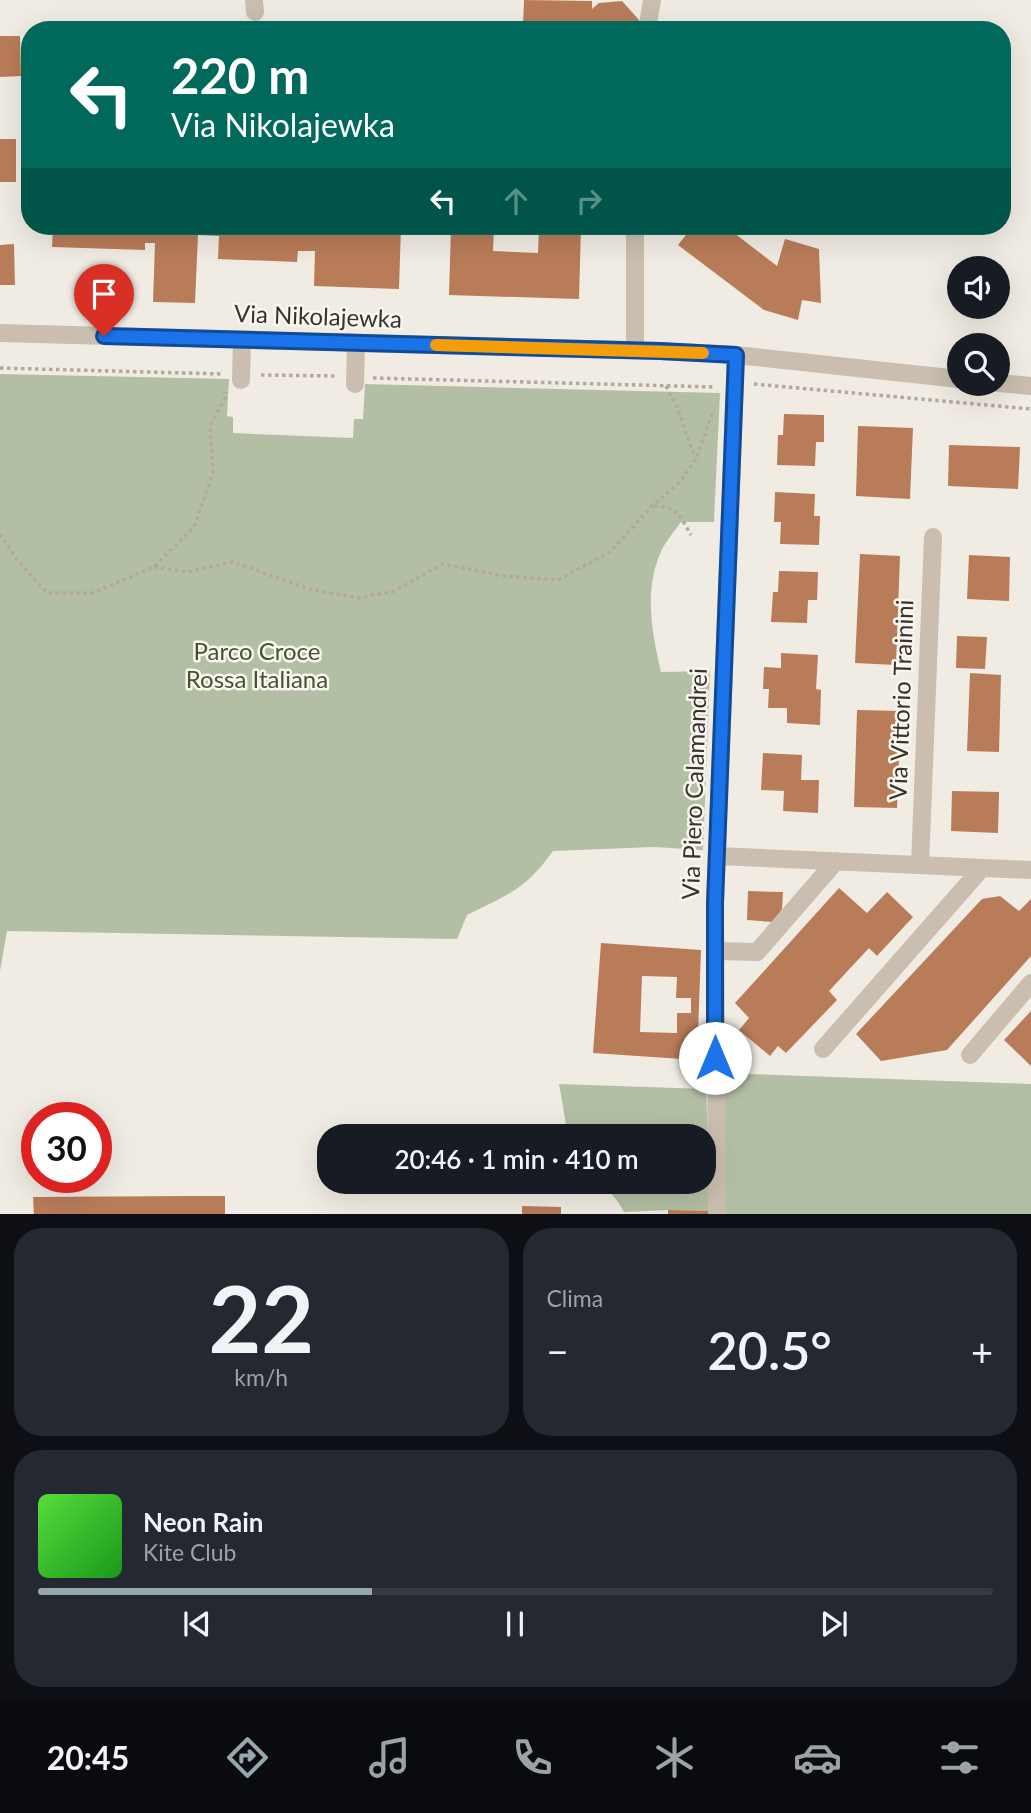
<!DOCTYPE html>
<html lang="it">
<head>
<meta charset="utf-8">
<style>
	:root { --surface:#171b24; --page:#242831; --text:#f1f3f6; --muted:#9ea1a6; --line:#363941; --accent:#96a8ae }
	body { margin:0; font-family:Lato,sans-serif; background:var(--page); color:var(--text); height:100vh; display:flex; flex-direction:column; font-size:26px; white-space:nowrap }
	* { box-sizing:border-box; margin:0 }
	p { font-size:23px; color:var(--muted) }
	.icon { flex:none; width:38px; height:38px; fill:none; stroke:currentColor; stroke-width:2; stroke-linecap:round; stroke-linejoin:round }
	.map { position:relative; height:1214px; overflow:hidden }
	.details { display:flex; flex-direction:column; gap:14px; padding:14px; background:#0d0f14; flex:1 }
	.details>* { flex:none }
	.guide { position:absolute; left:21px; top:21px; width:990px; height:214px; border-radius:28px; box-shadow:0 7px 28px #0002; background:#00695c; color:#fff; overflow:hidden }
	.controls { position:absolute; left:947px; top:256px; display:grid; gap:14px }
	.controls a { display:grid; place-items:center; width:63px; height:63px; border-radius:50%; background:var(--surface); box-shadow:0 7px 28px #0002; font-size:35px }
	.speed { position:absolute; left:21px; top:1102px; display:flex; gap:14px; font-size:35px; font-weight:700; text-align:center }
	.speed>* { display:grid; place-content:center; width:91px; height:91px; border-radius:50%; background:var(--surface); box-shadow:0 7px 28px #0002; line-height:1 }
	.speed .limit { border:10px solid #d22; background:#fff; color:#111 }
	.pin { position:absolute; display:grid; place-items:center; width:60px; height:60px; color:#fff; margin:-72px -30px; border-radius:50% 50% 50% 0; rotate:-45deg; box-shadow:0 0 7px #0007 }
	.pin .icon { rotate:45deg }
	.me { position:absolute; width:77px; margin:-38px; rotate:0deg; stroke-linejoin:round; filter:drop-shadow(0 0 5px #0008) }
	.turn { display:flex; align-items:center; gap:24px; height:147px; padding:0 35px; font-size:32px }
	.turn .icon { width:91px; height:91px; stroke-width:2.5 }
	.turn b { display:block; font-size:49px; line-height:60px }
	.lanes { display:flex; align-items:center; height:66px; padding:0 35px; background:#0003; justify-content:center; gap:35px; direction:ltr }
	.lanes .off { opacity:.35 }
	.big { font-size:52px; font-weight:600; line-height:1.1 }
	.details .tile { flex:1; display:flex; flex-direction:column; justify-content:center; gap:10px; min-width:0; padding:0 24px; border-radius:28px; background:var(--page) }
	.details .dial { align-items:center; gap:0 }
	.dial b { font-size:91px; line-height:1 }
	.song { display:flex; align-items:center; gap:21px }
	.cover { width:84px; height:84px; border-radius:10px; background:linear-gradient(135deg,hsl(110 70% 55%),hsl(120 70% 35%)) }
	.played { height:7px; border-radius:4px; background:linear-gradient(90deg,var(--accent) 35%,var(--line) 35%) }
	.keys { display:flex; justify-content:space-around; direction:ltr }
	.heat { display:flex; justify-content:space-between; align-items:center; font-size:38px; direction:ltr }
	.details .tiles { flex:1; display:grid; gap:14px; grid-template-columns:1fr 1fr }
	.tile:last-child { grid-column:span 2 }
	.trip { position:absolute; left:317px; top:1124px; width:399px; height:70px; border-radius:28px; background:var(--surface); box-shadow:0 7px 28px #0002; font-weight:600; line-height:70px; text-align:center }
	.menu { display:flex; height:112px; justify-content:space-around; align-items:center; background:#090b0e; color:var(--muted) }
	.menu .icon { width:49px; height:49px }
	.menu .current { color:var(--accent) }
	.menu b { font-size:32px; color:var(--text) }
	.map>svg:first-child { display:block }
</style>
</head>
<body>
<div class="map">
<svg width="1031" height="1215" viewBox="0 0 1031 1215">
	<rect width="100%" height="100%" fill="#f1ece3"/>
	<path fill="#b3bfa4" d="M0,374L229,379L227,416L233,417V433L353,438L354,419H363L365,384L720,393L714,522H681C674,532 664,543 660,554C644,592 652,633 661,672L710,671L703,850L653,847L553,851C525,890 509,894 467,915L457,939L7,931L0,971Z
		M720,1073L1031,1084V1214H721Z
		M559,1084L706,1089L711,1211L668,1210L624,1212C610,1185 600,1187 572,1182L704,1181V1136H568Z"/>
	<path fill="#b97c59" fill-rule="evenodd" d="M524,0L592,1V9L599,3L622,1L639,20L637,30H511L523,25Z
		M0,36H20L21,76L0,77Z
		M0,139H16V182H0Z
		M53,226H401L399,289L314,286L315,251H298L297,262L218,259L219,236L198,235L195,303L153,302L155,243H145V250L52,247Z
		M451,226H494L493,251L538,253L539,226H581L579,299L449,295Z
		M693,226H725L777,266L785,239L819,249L821,303L802,300L798,320L764,310L678,245Z
		M14,244L15,285H0V245Z
		M784,414L824,415V442H816L815,466L777,465L778,435H783Z
		M858,426L913,428L910,499L856,496Z
		M949,445L1020,447L1018,489L948,486Z
		M775,492L815,494L814,516H820L819,545L780,544L781,522H774Z
		M860,554L900,556L896,665L855,663Z
		M969,555L1010,557L1009,601L967,599Z
		M779,571L818,572L817,600H808L807,623L771,622L773,592H778Z
		M957,636L987,637L985,669L956,668Z
		M781,653L818,655L816,689L821,690L820,725L787,723V708H768L769,689H763L764,667L781,668Z
		M970,673L1001,675L999,752L967,751Z
		M857,710L901,711L897,808L854,807Z
		M763,753L802,755L801,780H819L818,813L783,811L784,791L761,790Z
		M952,791L999,792L998,833L951,831Z
		M839,888L867,913L887,892L913,917L877,956L869,948L829,991L837,1000L786,1053L778,1046L770,1056L739,1030L749,1018L735,1003Z
		M748,891L783,892L782,909L773,922L747,920Z
		M1000,896L1019,911L1031,899V956L947,1050L881,1061L856,1034L982,899Z
		M601,943L701,950L697,1060L593,1053ZM642,976L677,977L676,998H691V1013H677V1033L640,1032Z
		M1031,1011V1066L1004,1040Z
		M191,1196H225V1215H34L33,1197Z
		M522,1206L561,1207V1215H522Z
		M668,1210L711,1211V1215H668Z"/>
	<g fill="none" stroke-linecap="round" stroke-linejoin="round">
		<path stroke="#b4a89a" stroke-width="3.5" stroke-dasharray="3.5 3.5" stroke-linecap="butt" d="M0,368L222,374
			M261,375L337,376
			M373,378L715,387
			M754,384L1031,409
			M666,386L677,407L695,458
			M654,506C678,507 679,515 691,535
			M0,534L18,561L47,593H92L154,567L194,527L213,473L210,426L225,398V392
			M154,567L187,572L233,562L309,589L358,598L394,591L443,564L505,576L558,580L610,552L652,506L681,481L696,459L713,411"/>
		<path stroke="#c9beaf" stroke-width="18" d="M254,0L255,12
			M647,30L652,0
			M635,226V350
			M0,333L660,351L736,355L959,379
			M241,380L242,340
			M998,383L1031,386
			M355,384L356,343
			M717,856L1031,870
			M920,865L933,537
			M715,951L757,952L836,861
			M823,1049L982,868
			M970,1055L1031,983
			M717,1215L715,903L736,355"/>
	</g>
	<g fill="none" stroke-linecap="round" stroke-linejoin="round">
		<defs>
			<path id="route" d="M104,336L660,351L736,355L715,903V1058"/>
		</defs>
		<use href="#route" stroke="#114b97" stroke-width="18"/>
		<use href="#route" stroke="#1a73e8" stroke-width="12"/>
		<path stroke="#f59e0b" stroke-width="12" d="M436,345L703,353"/>
	</g>
	<g text-anchor="middle" stroke-width="5" stroke-linejoin="round" paint-order="stroke">
		<g font-size="24" fill="#39322d" stroke="#f9f6ef">
			<text transform="translate(318 317) rotate(2)" y="8">Via Nikolajewka</text>
			<text transform="translate(902 700) rotate(-88)" y="8">Via Vittorio Trainini</text>
			<text transform="translate(695 784) rotate(-88)" y="8">Via Piero Calamandrei</text>
		</g>
		<g font-size="24" fill="#445433" stroke="#f9f6ef">
			<text x="257" y="660">Parco Croce<tspan x="257" dy="28">Rossa Italiana</tspan></text>
		</g>
	</g>
</svg>
<div class="controls">
<a><svg class="icon" aria-label="sound" viewBox="0 0 24 24"><path d="M4 9h4l5-4v14l-5-4H4zM17 9q2 3 0 6"/></svg></a>
<a><svg class="icon" aria-label="search" viewBox="0 0 24 24"><circle cx="10" cy="10" r="6"/><path d="M15 15l6 6"/></svg></a>
</div>
<div class="speed"><div class="limit">30</div></div>
<div class="pin" style="left:104px;top:336px;background:#d93025"><svg class="icon" aria-label="arrive" viewBox="0 0 24 24"><path d="M6 21V4h12l-3 4 3 4H6"/></svg></div>
<svg class="me" style="left:715px;top:1058px" viewBox="-20 -20 40 40"><circle r="19" fill="#fff"/><path d="M0-13L10 11 0 6-10 11z" fill="#1a73e8"/></svg>
<div class="trip">20:46 · 1 min · 410 m</div>
<div class="guide">
<div class="turn"><svg class="icon" aria-label="left" viewBox="0 0 24 24"><path d="M17 20v-9H6M10 6l-5 5 5 5"/></svg><div><b>220 m</b>Via Nikolajewka</div></div>
<div class="lanes"><svg class="icon" aria-label="left" viewBox="0 0 24 24"><path d="M17 20v-9H6M10 6l-5 5 5 5"/></svg><svg class="icon off" aria-label="ahead" viewBox="0 0 24 24"><path d="M12 20V5M6 11l6-6 6 6"/></svg><svg class="icon off" aria-label="right" viewBox="0 0 24 24"><path d="M7 20v-9h11M14 6l5 5-5 5"/></svg></div>
</div>
</div>
<section class="details">
<div class="tiles">
<div class="tile dial"><b>22</b><p>km/h</p></div>
<div class="tile"><p>Clima</p>
<div class="heat"><a>−</a><b class="big">20.5°</b><a>+</a></div>
</div>
<div class="tile">
<div class="song"><i class="cover"></i><div><b>Neon Rain</b><p>Kite Club</p></div></div>
<div class="played"></div>
<div class="keys"><svg class="icon" aria-label="previous" viewBox="0 0 24 24"><path d="M18 5L8 12l10 7zM5 5v14"/></svg><svg class="icon" aria-label="pause" viewBox="0 0 24 24"><path d="M8 5v14M16 5v14"/></svg><svg class="icon" aria-label="next" viewBox="0 0 24 24"><path d="M6 5l10 7-10 7zM19 5v14"/></svg></div>
</div>
</div>
</section>
<nav class="menu">
<b>20:45</b>
<svg class="icon current" aria-label="directions" viewBox="0 0 24 24"><path d="M12 3l9 9-9 9-9-9zM9 14v-3h6M13 9l2 2-2 2"/></svg>
<svg class="icon" aria-label="music" viewBox="0 0 24 24"><path d="M9 18V5l10-2v13"/><circle cx="6" cy="18" r="3"/><circle cx="16" cy="16" r="3"/></svg>
<svg class="icon" aria-label="phone" viewBox="0 0 24 24"><path d="M5 4h4l2 5-3 2q2 4 5 5l2-3 5 2v4C11 20 4 13 5 4z"/></svg>
<svg class="icon" aria-label="climate" viewBox="0 0 24 24"><path d="M12 3v18M4 7l16 10M4 17L20 7"/></svg>
<svg class="icon" aria-label="car" viewBox="0 0 24 24"><path d="M5 17H2v-5l4-1 3-4h7l3 4 3 1v5h-3M9 17h6M6 11h13"/><circle cx="7" cy="17" r="2"/><circle cx="17" cy="17" r="2"/></svg>
<svg class="icon" aria-label="filters" viewBox="0 0 24 24"><path d="M4 7h16M4 17h16"/><circle cx="9" cy="7" r="2"/><circle cx="15" cy="17" r="2"/></svg>
</nav>
</body>
</html>
